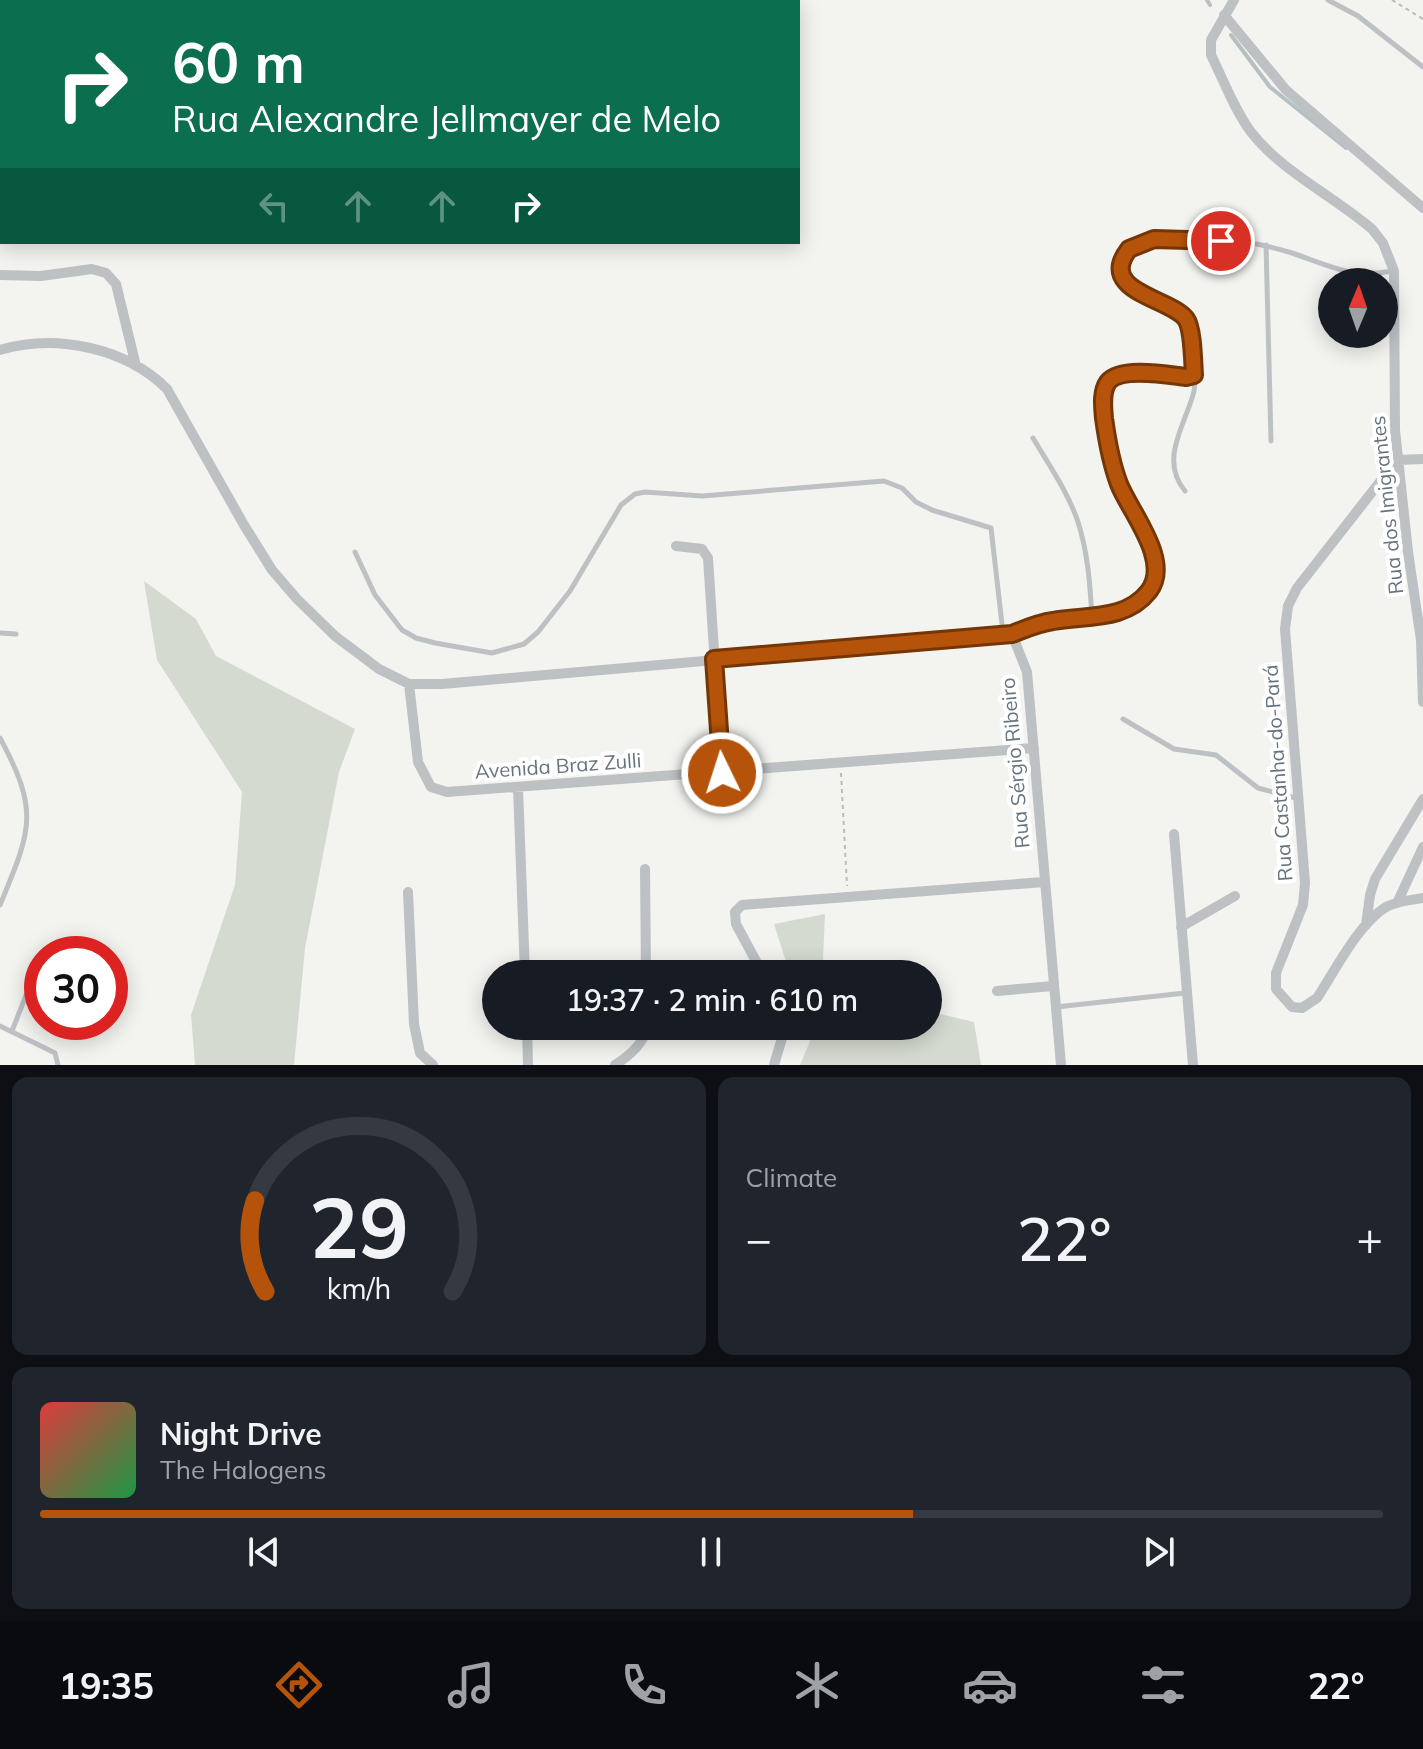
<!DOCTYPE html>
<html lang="en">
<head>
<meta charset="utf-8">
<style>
	:root { --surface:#171b24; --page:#20242c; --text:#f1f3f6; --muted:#9ea1a6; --line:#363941; --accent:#b45309 }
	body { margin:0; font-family:Mulish,sans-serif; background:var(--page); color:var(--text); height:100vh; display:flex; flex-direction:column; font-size:30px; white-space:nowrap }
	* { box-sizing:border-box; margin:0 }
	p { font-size:26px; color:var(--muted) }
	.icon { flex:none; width:44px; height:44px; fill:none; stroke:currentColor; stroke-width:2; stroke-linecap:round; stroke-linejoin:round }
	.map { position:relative; height:1065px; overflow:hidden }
	.details { display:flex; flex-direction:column; gap:12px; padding:12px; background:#0d0f14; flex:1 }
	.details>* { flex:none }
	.guide { position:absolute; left:0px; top:0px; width:800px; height:244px; box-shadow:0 4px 20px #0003; background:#0b6e4f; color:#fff; overflow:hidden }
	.needle { width:52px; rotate:2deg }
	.buttons { position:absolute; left:1318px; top:268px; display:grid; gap:16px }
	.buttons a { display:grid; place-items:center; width:80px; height:80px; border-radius:50%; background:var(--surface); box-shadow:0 4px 20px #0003; font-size:40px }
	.speed { position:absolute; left:24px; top:936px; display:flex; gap:16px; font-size:40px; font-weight:700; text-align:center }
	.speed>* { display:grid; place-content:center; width:104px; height:104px; border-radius:50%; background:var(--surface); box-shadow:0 4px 20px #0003; line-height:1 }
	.speed .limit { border:12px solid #d22; background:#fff; color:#111 }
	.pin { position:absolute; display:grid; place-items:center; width:68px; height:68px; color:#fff; margin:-34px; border:4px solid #fff; border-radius:50%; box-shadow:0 2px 8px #0007 }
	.me { position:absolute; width:88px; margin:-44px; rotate:356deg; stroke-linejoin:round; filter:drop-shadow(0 0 6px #0008) }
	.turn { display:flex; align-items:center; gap:28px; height:168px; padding:0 40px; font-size:36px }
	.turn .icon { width:104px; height:104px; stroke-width:2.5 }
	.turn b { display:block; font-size:56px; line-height:68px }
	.lanes { display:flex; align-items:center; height:76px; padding:0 40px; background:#0003; justify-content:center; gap:40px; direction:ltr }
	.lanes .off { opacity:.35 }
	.big { font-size:60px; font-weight:600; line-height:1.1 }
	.details .widget { flex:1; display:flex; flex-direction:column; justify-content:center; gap:12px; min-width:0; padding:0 28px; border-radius:16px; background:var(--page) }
	.details .dial { align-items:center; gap:0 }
	.dial svg { height:208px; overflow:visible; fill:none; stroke:var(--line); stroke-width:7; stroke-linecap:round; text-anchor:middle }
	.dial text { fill:var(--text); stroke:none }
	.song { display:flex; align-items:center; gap:24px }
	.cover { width:96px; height:96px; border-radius:12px; background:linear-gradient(135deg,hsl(0 70% 55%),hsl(140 70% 35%)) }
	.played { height:8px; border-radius:4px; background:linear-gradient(90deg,var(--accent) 65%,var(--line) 65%) }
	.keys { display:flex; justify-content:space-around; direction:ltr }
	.heat { display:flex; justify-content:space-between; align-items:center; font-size:44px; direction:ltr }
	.details .tiles { flex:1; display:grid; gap:12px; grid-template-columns:1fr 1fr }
	.widget:last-child { grid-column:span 2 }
	.trip { position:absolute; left:482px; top:960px; width:460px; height:80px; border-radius:40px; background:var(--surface); box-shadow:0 4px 20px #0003; font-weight:600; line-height:80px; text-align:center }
	.tab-bar { display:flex; height:128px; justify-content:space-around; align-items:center; background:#090b0e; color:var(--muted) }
	.tab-bar .icon { width:56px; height:56px }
	.tab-bar .active { color:var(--accent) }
	.tab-bar b { font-size:36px; color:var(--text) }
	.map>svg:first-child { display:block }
</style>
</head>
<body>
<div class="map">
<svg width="1423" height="1065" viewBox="0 0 1423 1065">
	<rect width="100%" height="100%" fill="#f3f3f0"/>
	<path fill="#d5dad1" d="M144,581L196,619L216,656L355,729L339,772L305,948L294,1065H195L191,1015L235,885L242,792L157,660Z
		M825,914L823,959L829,974H790L774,924Z
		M936,1013L974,1022L981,1065H800L811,1039L806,1026H928V1015Z"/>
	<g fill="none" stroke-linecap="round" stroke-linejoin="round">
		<path stroke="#b6c0c3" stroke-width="4" d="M1207,0L1210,5
			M1231,35L1270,87L1346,148"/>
		<path stroke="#b9bbbd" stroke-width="2" stroke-dasharray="4 4" stroke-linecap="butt" d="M1392,0L1423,19
			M841,773L847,886"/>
		<path stroke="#bdc1c3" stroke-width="5" d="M1328,0L1358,16L1423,67
			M1266,245L1271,441
			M1033,438C1049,465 1068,492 1078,522C1088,553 1090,585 1092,617
			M1185,491C1158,459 1187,422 1194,391C1198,370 1191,343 1189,322L1182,315L1132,288C1121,276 1119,263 1129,249C1168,228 1251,240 1292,253C1331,266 1350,279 1393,271
			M355,552L375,595L402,630L416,638L435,643L492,653L524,644L538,632L570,591L621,505L635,494L645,492L702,496L884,481L902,488L916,502L932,510L991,528L1003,633
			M0,633L16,634
			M1012,634C1025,629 1038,623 1053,621C1085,615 1127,621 1149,591C1172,560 1130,513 1119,484C1110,461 1106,436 1104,412C1100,359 1149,372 1186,377L1194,375
			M1123,719L1174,749L1216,755L1258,788L1299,799
			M0,738C40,812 31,830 0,905
			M1056,1007L1185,993
			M0,1026L55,1053L58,1065
			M12,1031L34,975L42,972"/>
		<path stroke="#bdc1c3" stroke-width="10" d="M1234,0L1211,40V55C1224,81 1234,109 1251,132C1281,171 1335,197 1372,229L1383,243L1394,271L1395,430L1408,552L1421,640L1423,702
			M1224,15L1286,90L1423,208
			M0,275L41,276L92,269L106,273L116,284L136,366
			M0,350C56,333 126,348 167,389L244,525L272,570L297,599L335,636L379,669L409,684H442L1012,634L1027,672L1061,1065
			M1423,459L1397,460L1297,588L1288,606L1285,629L1305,883L1303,905L1276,973V989L1292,1007L1302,1008L1317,998C1335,971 1358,924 1386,907C1397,901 1411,900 1423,898
			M676,546L702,549L708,558L722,773
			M409,684L418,762L431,787L447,792L1034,748
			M518,787L525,974
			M1174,834L1193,1065
			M645,869L646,974
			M408,892L414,1024L420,1053L433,1065
			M1397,903L1423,847
			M1366,925L1370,895L1375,879L1423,799
			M1181,927L1235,896
			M763,974L736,924L735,912L742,905L1044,882
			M997,991L1053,986
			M527,1026L528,1065
			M615,1065C629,1056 645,1043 647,1026
			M774,1065L782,1038L781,1026"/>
	</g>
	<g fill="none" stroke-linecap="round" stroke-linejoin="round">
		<defs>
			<path id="route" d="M722,773L714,659L1012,634C1025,629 1038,623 1053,621C1086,615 1126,621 1149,591C1172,561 1130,512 1119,484C1111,463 1107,440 1104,418C1103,407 1101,392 1108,382C1121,366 1168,375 1186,377L1194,375C1193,362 1193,329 1186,319C1171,298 1096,292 1129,249L1154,239L1221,241"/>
		</defs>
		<use href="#route" stroke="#753606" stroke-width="20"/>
		<use href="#route" stroke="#b45309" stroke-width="14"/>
	</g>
	<g text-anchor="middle" stroke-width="8" stroke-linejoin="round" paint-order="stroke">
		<g font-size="20" fill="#66747d" stroke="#fff">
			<text transform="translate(1387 505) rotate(-96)" y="7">Rua dos Imigrantes</text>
			<text transform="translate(1015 763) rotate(-95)" y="7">Rua Sérgio Ribeiro</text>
			<text transform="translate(558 766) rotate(-4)" y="7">Avenida Braz Zulli</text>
			<text transform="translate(1278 773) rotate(-94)" y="7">Rua Castanha-do-Pará</text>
		</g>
	</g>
</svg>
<div class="buttons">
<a><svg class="needle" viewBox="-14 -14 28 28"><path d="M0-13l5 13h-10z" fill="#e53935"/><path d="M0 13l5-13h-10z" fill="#9ea1a6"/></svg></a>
</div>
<div class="speed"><div class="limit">30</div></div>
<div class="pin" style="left:1221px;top:241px;background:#d93025"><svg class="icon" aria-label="arrive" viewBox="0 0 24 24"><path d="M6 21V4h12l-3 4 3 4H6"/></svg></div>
<svg class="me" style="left:722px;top:773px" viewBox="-20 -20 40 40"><circle r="17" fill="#b45309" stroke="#fff" stroke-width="3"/><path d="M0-11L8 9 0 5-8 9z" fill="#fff"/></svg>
<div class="trip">19:37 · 2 min · 610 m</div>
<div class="guide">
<div class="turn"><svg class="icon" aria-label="right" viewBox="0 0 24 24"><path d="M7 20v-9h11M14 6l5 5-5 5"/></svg><div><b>60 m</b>Rua Alexandre Jellmayer de Melo</div></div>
<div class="lanes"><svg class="icon off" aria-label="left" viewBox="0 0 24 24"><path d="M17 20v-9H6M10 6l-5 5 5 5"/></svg><svg class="icon off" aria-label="ahead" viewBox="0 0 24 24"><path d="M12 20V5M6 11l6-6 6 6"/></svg><svg class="icon off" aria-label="ahead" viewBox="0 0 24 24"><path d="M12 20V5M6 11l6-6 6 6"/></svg><svg class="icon" aria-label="right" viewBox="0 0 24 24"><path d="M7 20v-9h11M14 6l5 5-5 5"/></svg></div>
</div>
</div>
<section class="details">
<div class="tiles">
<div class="widget dial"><svg viewBox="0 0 100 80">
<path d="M14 69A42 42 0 1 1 86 69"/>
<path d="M14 69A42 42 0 0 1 10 34" stroke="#b45309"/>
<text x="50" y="56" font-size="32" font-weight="700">29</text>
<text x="50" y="72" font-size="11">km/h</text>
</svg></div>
<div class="widget"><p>Climate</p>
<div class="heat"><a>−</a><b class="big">22°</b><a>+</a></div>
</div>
<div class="widget">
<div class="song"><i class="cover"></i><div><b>Night Drive</b><p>The Halogens</p></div></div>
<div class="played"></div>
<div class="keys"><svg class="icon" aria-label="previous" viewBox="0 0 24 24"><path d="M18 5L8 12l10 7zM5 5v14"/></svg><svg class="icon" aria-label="pause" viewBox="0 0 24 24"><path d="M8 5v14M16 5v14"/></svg><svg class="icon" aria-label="next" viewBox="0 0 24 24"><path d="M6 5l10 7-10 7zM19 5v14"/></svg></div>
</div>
</div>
</section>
<nav class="tab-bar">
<b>19:35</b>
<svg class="icon active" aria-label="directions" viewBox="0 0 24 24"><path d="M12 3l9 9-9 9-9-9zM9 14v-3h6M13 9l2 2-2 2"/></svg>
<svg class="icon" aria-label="music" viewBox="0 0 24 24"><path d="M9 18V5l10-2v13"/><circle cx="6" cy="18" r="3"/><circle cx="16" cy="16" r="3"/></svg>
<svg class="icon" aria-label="phone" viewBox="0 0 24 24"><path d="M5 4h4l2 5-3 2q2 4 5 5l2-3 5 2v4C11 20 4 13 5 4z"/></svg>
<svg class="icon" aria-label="climate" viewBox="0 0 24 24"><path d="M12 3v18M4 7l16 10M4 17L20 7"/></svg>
<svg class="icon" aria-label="car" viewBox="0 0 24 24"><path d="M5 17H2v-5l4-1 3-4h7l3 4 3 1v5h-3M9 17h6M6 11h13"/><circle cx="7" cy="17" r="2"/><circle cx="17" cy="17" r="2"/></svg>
<svg class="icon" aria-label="filters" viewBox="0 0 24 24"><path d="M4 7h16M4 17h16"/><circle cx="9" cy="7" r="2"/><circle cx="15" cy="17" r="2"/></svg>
<b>22°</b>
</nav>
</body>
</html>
